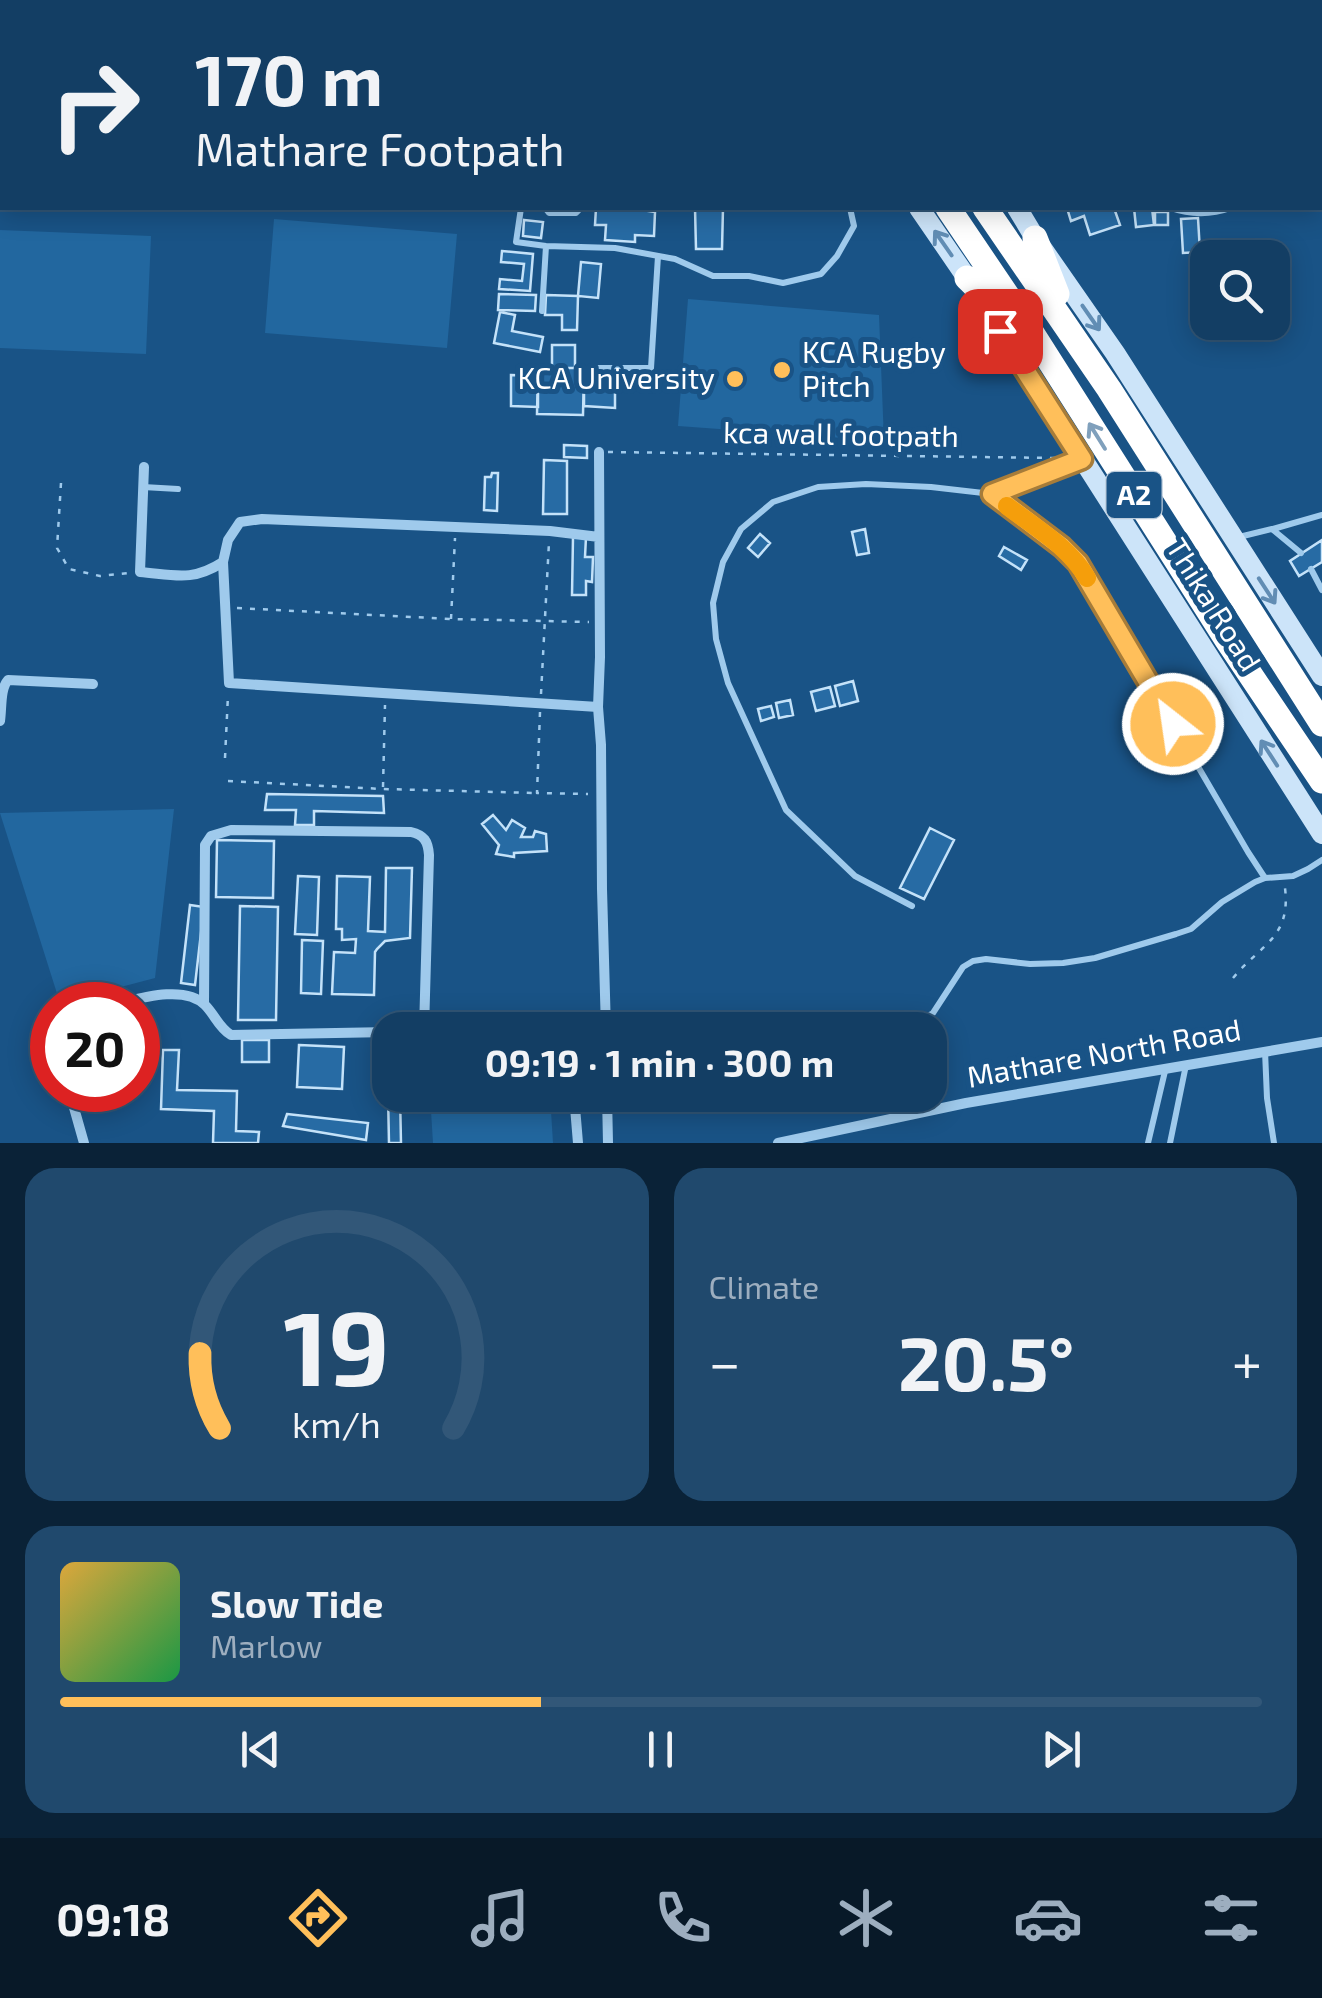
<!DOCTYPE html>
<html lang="en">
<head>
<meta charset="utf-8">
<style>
	:root { --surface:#133e64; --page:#20496d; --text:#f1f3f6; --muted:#9daebf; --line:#325778; --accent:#ffbf5a }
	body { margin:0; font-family:"Exo 2",sans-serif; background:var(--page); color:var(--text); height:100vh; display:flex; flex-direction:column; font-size:38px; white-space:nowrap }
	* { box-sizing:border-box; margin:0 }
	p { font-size:32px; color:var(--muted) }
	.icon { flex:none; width:55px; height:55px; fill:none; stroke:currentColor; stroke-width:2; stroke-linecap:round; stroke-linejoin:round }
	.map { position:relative; height:1143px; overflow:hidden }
	.details { display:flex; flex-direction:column; gap:25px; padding:25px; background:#0a2237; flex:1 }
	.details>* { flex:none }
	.banner { position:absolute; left:0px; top:0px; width:1322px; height:210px; box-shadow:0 5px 25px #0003,0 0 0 2px var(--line); background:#133e64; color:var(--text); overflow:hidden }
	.fabs { position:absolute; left:1190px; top:240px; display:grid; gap:20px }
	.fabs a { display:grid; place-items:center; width:100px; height:100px; border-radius:20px; background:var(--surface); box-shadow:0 5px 25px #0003,0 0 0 2px var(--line); font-size:50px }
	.speed { position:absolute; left:30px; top:982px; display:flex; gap:20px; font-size:50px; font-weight:700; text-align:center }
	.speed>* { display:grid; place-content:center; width:130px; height:130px; border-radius:50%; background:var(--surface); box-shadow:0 5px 25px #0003,0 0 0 2px var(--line); line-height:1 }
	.speed .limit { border:15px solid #d22; background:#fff; color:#111 }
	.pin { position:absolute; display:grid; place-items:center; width:85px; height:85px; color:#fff; margin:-42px; border-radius:20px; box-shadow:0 5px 15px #0006 }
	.me { position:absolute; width:110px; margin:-55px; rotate:330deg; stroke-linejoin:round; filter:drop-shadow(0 0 8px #0008) }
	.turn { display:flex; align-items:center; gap:35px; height:210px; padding:0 30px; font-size:45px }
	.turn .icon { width:130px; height:130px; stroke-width:2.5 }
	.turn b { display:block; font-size:70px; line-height:85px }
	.big { font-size:75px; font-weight:700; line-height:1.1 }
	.details .widget { flex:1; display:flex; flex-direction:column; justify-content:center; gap:15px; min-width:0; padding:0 35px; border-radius:30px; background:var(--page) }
	.details .dial { align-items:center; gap:0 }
	.dial svg { height:260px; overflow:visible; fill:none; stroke:var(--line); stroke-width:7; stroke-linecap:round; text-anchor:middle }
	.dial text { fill:var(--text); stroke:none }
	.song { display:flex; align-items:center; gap:30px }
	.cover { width:120px; height:120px; border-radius:15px; background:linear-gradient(135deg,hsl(40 70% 55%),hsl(140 70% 35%)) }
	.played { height:10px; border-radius:5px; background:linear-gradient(90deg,var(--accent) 40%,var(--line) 40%) }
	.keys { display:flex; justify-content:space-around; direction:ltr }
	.heat { display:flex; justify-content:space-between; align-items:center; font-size:55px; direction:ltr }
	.details .tiles { flex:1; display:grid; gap:25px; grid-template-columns:1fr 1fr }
	.widget:last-child { grid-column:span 2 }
	.trip { position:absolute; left:372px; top:1012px; width:575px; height:100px; border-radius:30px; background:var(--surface); box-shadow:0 5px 25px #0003,0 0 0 2px var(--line); font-weight:700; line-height:100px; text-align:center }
	.dock { display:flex; height:160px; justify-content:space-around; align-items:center; background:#081928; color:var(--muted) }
	.dock .icon { width:70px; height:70px }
	.dock .current { color:var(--accent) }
	.dock b { font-size:45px; color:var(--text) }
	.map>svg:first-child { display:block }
</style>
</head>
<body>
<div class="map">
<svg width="1322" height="1143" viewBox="0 0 1322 1143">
	<rect width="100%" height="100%" fill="#195386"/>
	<path fill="#22679f" d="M274,219L457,234L447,348L265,333Z
		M0,230L151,236L146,354L0,348Z
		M688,299L879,315L884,441L678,426Z
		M174,809L155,978L60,1003L0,813Z
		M430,1095H550L553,1143H433Z"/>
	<path fill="#276ba4" stroke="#c4e2f9" stroke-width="2.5" d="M596,208L625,210L626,208H648V211L655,212L654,236L635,235V242L605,240L606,225H595Z
		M695,208H723L722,249H696Z
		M1067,208H1114L1120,225L1090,235L1084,216L1071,221Z
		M1134,208H1152L1154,225L1136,227Z
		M1155,212H1168V225H1155Z
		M1198,218L1200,252L1183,253L1181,219Z
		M524,220L543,222L541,238L523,236Z
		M502,251L533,254L530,291L499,289L500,279L522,281L524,264L501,262Z
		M581,262L601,264L598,298L578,296Z
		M499,294L536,295L535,311L498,310Z
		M546,295L578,296L577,330H562V315H545Z
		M500,312L515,315L512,331L543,337L540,352L494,343Z
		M552,345H575V368H552Z
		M538,368H584L583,415L537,414Z
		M511,375L538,376V407L511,406Z
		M584,377L615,379V408L584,406Z
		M564,445L587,446V458L564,457Z
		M544,460L567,461V514H543Z
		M492,473H498L497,511L484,510L485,477H491Z
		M865,529L869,553L857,555L852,532Z
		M760,534L770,543L758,557L748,548Z
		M573,537H586L585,557H593L592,582L586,581V595H572Z
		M1322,540V562L1299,576L1290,561Z
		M1004,547L1027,560L1021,570L999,556Z
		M853,681L858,701L840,706L835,686Z
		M830,687L835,706L816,711L811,692Z
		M790,700L793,715L779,718L776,703Z
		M771,706L774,717L761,721L758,709Z
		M267,794L383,796L384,813L314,811V825H295L296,810H265Z
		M493,815L506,830L512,820L525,828L521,837H533L535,831L546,834L547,851L514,853V857L496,854L499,845L482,824Z
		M930,828L954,840L924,899L900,888Z
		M217,840L274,841L273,898L216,897Z
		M386,868H412L410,938L385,941L377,949L375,952L374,995L332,994L334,952L355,953L356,939L342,940V929H336L337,876L370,877L368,931L385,932Z
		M298,876L319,877L317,935L295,934Z
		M190,905L204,907L195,985L181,983Z
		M240,906L278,907L276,1020H238Z
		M302,940L323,941L321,994L301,993Z
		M242,1040H269V1062H242Z
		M299,1045L344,1047L342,1089L297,1087Z
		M163,1050H179L177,1090L237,1091L236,1131L259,1132L258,1143H213L214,1111L161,1109Z
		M388,1094L400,1095L401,1143H389Z
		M287,1114L368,1123L366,1140L283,1126Z"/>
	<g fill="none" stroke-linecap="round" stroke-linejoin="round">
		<path stroke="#9fcaec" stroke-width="2.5" stroke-dasharray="5 8" stroke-linecap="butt" d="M608,452L1055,458
			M61,483L57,548L69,569L100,576L128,573
			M237,608L451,619L589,622
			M451,619L455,538
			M541,694L549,542
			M540,712L537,793L588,794
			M225,758L228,695
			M228,781L383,789L535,793
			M383,787L385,705
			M1233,978C1261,944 1291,938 1285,888"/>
		<path stroke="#9fcaec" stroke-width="6" d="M74,2L75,0
			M522,2V0
			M533,2V0
			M521,208L516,242L546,246L615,248L675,259L713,276H749L783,283L821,274L837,256L854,226L850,208
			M545,208L549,213H576L581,208
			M1171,208C1190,215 1212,215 1230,208
			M542,311L546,246
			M595,368H651L658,256
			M143,487L178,489
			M992,494L1061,547L1079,563L1248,852L1265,878
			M1273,529L1322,515
			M1239,537L1272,529L1301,553
			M1311,569L1322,590
			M912,906L855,876L786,810L728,683L716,639L713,603L723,562L741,529L773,502L818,487L866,484L931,487L992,494L1079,460
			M820,1030L848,1015L911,1023L921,1020L933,1013L963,967L973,961L986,959L1030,964L1063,963L1095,958L1176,934L1191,929L1222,902L1255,882L1265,878L1293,876L1308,869L1322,860
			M1265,1051L1267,1098L1274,1143
			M1148,1143L1166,1067
			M1170,1143L1186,1065"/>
		<path stroke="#9fcaec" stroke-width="10" d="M156,0L211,2
			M1076,0L1077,2
			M1202,1L1203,2
			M505,2L514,0
			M975,2L982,0
			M599,452L600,657L598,707L601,745L602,889L606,1030
			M144,467L140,572C175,575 192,582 223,562
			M598,707L229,683L223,562L228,540L240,522L262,519L550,531L599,537
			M0,721C2,707 0,689 8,680L93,684
			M204,1004L205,845L211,836L231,830L411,832C424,835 428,841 429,855L424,1030
			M112,1005C138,999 184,984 205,1005C215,1015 219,1028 231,1035L390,1032
			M69,1090L84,1143
			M574,1095L578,1143
			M607,1095L608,1143
			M778,1143L966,1103L1322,1042"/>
		<path stroke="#cce4f9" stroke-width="20" d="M785,0L786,2
			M887,0L888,2
			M919,208L967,278L1322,834
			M1017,208L1035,238L1115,353L1322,676"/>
		<path stroke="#fff" stroke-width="25" d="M816,0L818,2
			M849,0L850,2
			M948,208L1023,319L1227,640L1322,781
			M985,208L1109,389L1322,724
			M1035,238L1057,294
			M967,278L1008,318"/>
	</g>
	<defs><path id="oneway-shaft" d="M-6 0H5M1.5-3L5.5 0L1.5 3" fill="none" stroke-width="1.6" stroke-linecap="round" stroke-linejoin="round" transform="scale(2.5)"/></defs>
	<g stroke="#618db4">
		<use href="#oneway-shaft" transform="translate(943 243) rotate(-125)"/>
		<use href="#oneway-shaft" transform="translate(1091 318) rotate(55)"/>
		<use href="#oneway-shaft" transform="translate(1267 591) rotate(57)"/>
		<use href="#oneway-shaft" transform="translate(1269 753) rotate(-123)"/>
	</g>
	<use stroke="#80a0bc" href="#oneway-shaft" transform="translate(1097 436) rotate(-122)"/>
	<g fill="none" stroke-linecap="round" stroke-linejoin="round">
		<defs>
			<path id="route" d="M1000,331L1082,459L992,494L1062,547L1078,563L1173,724"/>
		</defs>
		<use href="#route" stroke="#a67c3a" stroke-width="25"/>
		<use href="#route" stroke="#ffbf5a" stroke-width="18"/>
		<path stroke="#f59e0b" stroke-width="18" d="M1007,506C1036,528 1069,547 1087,578"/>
	</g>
	<g fill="#ffbf5a" stroke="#195386" stroke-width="4">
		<circle cx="782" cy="370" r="10"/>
		<circle cx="735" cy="379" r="10"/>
	</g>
	<g text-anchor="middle" stroke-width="10" stroke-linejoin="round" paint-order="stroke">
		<rect fill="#195386" stroke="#bacbdb" stroke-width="2.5" x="1106.5" y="472" width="55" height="46" rx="8"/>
		<g font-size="28" font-weight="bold" fill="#fff">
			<text x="1134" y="505">A2</text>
		</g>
		<g font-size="30" fill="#fff" stroke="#195386" text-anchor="start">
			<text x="802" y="363">KCA Rugby<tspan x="802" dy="34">Pitch</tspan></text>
			<text x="715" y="389" text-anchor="end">KCA University</text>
		</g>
		<g font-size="30" fill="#fff" stroke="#195386">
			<text transform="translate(841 435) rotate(1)" y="10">kca wall footpath</text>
			<text transform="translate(1213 605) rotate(58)" y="10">Thika Road</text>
			<text transform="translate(1104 1054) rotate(-10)" y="10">Mathare North Road</text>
		</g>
	</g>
</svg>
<div class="fabs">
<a><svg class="icon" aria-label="search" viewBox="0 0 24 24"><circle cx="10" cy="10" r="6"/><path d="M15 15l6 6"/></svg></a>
</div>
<div class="speed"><div class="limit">20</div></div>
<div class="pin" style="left:1000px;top:331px;background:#d93025"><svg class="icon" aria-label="arrive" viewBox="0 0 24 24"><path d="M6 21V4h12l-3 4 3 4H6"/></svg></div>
<svg class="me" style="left:1173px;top:724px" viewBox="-20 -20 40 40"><circle r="17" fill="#ffbf5a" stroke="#fff" stroke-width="3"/><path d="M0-11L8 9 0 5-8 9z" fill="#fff"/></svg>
<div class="trip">09:19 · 1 min · 300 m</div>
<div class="banner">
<div class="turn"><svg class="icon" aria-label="right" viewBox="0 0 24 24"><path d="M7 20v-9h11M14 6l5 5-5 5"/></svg><div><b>170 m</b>Mathare Footpath</div></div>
</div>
</div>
<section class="details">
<div class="tiles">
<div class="widget dial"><svg viewBox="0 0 100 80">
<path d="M14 69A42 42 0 1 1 86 69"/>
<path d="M14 69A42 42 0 0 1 8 46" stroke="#ffbf5a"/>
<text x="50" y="56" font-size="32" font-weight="700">19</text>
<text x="50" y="72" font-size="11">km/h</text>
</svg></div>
<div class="widget"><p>Climate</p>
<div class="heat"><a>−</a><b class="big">20.5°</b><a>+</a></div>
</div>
<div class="widget">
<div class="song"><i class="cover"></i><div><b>Slow Tide</b><p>Marlow</p></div></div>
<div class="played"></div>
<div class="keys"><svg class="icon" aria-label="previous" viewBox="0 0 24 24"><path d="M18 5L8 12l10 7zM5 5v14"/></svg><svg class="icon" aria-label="pause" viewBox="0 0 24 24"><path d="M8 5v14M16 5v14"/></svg><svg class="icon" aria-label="next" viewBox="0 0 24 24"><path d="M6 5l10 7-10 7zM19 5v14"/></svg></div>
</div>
</div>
</section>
<nav class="dock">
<b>09:18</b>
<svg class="icon current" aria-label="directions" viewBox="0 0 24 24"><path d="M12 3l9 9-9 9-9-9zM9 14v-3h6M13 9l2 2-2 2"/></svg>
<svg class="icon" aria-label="music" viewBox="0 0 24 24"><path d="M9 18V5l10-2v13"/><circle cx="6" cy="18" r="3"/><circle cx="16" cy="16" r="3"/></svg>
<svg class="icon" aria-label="phone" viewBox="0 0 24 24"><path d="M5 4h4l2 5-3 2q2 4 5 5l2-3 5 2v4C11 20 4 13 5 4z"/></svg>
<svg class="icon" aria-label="climate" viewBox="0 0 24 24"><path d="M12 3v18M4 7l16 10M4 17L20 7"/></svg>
<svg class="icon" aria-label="car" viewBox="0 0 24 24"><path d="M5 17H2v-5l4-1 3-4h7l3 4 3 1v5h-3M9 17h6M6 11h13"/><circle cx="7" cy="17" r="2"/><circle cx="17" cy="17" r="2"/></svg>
<svg class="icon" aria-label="filters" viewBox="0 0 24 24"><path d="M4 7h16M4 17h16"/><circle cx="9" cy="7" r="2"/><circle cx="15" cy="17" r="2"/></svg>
</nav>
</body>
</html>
